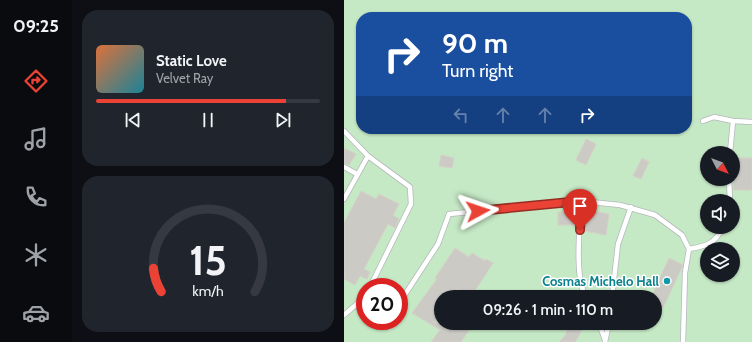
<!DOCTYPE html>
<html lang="en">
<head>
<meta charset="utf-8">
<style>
	:root { --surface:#171b24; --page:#20242c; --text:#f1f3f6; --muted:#9ea1a6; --line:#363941; --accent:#ea4335 }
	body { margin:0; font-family:Cabin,sans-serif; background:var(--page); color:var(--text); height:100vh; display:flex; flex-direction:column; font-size:15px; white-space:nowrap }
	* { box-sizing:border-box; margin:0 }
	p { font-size:13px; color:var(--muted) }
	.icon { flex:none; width:22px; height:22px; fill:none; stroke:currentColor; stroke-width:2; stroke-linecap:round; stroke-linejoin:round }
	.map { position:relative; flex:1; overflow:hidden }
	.drawer { display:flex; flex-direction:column; gap:10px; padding:10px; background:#0d0f14; width:272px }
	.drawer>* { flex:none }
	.top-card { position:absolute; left:12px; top:12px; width:336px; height:122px; border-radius:16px; box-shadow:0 1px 3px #0004; background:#1a4fa0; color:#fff; overflow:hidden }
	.needle { width:26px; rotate:132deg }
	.buttons { position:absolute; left:356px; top:146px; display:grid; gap:8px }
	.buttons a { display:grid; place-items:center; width:40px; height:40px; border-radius:50%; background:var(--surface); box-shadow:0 1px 3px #0004; font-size:20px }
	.speed { position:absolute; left:12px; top:278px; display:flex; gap:8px; font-size:20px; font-weight:700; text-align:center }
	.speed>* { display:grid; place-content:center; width:52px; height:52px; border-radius:50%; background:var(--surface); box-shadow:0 1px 3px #0004; line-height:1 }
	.speed .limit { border:6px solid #d22; background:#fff; color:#111 }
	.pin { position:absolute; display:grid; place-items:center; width:34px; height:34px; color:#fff; margin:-41px -17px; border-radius:50% 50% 50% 0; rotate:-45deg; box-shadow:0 0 4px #0007 }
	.pin .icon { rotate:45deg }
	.me { position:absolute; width:44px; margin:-22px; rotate:85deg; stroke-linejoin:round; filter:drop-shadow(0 0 3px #0008) }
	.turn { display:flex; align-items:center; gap:14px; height:84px; padding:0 20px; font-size:18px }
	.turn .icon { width:52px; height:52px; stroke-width:2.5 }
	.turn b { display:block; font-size:28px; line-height:34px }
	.lanes { display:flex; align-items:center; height:38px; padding:0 20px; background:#0003; justify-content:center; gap:20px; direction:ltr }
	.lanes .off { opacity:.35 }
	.drawer .card { flex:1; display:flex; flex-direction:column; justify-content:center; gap:6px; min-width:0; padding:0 14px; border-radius:16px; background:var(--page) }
	.drawer .dial { align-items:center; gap:0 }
	.dial svg { height:104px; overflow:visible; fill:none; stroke:var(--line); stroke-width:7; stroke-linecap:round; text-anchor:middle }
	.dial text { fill:var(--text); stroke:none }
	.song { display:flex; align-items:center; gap:12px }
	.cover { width:48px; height:48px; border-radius:6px; background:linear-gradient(135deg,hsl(20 70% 55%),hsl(190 70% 35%)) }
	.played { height:4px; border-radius:2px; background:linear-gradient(90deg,var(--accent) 85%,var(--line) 85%) }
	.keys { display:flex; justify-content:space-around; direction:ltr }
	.trip { position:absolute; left:90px; top:290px; width:228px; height:40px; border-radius:20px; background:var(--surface); box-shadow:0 1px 3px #0004; font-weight:600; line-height:40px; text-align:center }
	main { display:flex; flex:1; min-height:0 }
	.menu { display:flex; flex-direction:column; width:72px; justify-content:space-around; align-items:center; background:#090b0e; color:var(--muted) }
	.menu .icon { width:28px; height:28px }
	.menu .active { color:var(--accent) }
	.menu b { font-size:18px; color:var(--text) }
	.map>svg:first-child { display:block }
</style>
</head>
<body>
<main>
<nav class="menu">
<b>09:25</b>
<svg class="icon active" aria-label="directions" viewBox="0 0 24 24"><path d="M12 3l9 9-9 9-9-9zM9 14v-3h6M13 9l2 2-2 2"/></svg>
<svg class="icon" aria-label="music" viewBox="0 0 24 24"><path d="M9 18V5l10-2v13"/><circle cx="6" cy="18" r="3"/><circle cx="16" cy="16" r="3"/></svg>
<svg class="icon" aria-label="phone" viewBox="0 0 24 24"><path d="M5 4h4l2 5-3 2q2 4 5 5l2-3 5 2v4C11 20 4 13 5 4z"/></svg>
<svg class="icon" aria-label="climate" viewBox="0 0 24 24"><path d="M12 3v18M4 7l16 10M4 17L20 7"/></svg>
<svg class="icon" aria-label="car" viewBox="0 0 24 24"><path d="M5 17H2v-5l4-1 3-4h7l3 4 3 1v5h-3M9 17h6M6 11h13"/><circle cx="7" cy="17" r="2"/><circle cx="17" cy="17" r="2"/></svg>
</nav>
<section class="drawer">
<div class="card">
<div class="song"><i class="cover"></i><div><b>Static Love</b><p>Velvet Ray</p></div></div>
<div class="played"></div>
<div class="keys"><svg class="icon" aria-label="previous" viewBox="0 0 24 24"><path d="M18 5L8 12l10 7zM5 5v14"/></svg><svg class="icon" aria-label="pause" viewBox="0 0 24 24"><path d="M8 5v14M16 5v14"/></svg><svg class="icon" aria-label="next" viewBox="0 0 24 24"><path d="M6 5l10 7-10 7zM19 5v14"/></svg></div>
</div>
<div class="card dial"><svg viewBox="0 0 100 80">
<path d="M14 69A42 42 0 1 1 86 69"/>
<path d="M14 69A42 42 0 0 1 8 51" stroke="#ea4335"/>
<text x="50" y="56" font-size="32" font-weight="700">15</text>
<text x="50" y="72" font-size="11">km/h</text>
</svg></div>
</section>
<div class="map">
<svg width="408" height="342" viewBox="0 0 408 342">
	<rect width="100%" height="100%" fill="#f1efe8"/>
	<path fill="#c5e8c5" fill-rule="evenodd" d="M0,0H408V342H0ZM17,17H343V129H17ZM363,153H389V179H363ZM363,201H389V227H363ZM363,249H389V275H363ZM21,287H55V321H21ZM97,297H311V323H97Z"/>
	<path fill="#cccac5" stroke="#d6d1c6" d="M242,139L252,144L242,165L232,160Z
		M0,148L12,154L5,165L0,163Z
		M97,155L110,158L108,168L95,166Z
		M298,158L305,162L297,179L289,176Z
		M390,158H408V190H389Z
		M17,191L32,199L35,194L55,204L49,215L55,219L51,228L44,224L20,269L26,272L23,279L16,276L11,285L0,279V223Z
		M243,210L265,214L262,235L240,231Z
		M214,212H231L230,225H214Z
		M111,248L125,257L128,253L141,261L142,259L149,263L127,297L113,289L108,297H97V313L90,323H130L117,342H87L96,330L68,313L93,279L91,278Z
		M325,258L339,265L319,308L311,305V297H307Z
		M225,323H240L235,336L231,342H215L221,336Z"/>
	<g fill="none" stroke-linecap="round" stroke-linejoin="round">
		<defs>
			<path id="service" d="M359,121L370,117L389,121
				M0,131L24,156L66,187L67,204L26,287
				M386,153L389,121L408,122
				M0,167L13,174
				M385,179L386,201
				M0,199L24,156
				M237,201C236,226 230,277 242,297
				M268,297L274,244L287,207
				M55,300L60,296L94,244L105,214L237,201L276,205L311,215L338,235L345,249
				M0,315L21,297
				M255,323L261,340
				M261,342L265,323
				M339,342L341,273L345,249C362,246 371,244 379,227"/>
		</defs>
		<use href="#service" stroke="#b5b8bc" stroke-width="6"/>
		<use href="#service" stroke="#fff" stroke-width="4.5"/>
	</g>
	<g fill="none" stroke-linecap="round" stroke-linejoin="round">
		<defs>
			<path id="route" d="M134,211L237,201L236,230"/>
		</defs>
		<use href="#route" stroke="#982c22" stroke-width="10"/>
		<use href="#route" stroke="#ea4335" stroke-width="7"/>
	</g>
	<circle fill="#0f9aa8" stroke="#fff" stroke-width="1.5" cx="323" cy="281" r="4"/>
	<g text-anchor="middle" stroke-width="3" stroke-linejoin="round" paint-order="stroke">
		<g font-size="13" font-weight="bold" fill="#0d838f" stroke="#fff" text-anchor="end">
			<text x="315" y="286">Cosmas Michelo Hall</text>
		</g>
	</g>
</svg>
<div class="buttons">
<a><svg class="needle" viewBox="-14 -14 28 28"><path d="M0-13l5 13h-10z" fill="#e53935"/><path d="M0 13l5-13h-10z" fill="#9ea1a6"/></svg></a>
<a><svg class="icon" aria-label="sound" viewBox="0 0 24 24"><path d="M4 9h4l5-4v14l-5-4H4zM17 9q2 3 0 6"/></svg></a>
<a><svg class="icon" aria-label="layers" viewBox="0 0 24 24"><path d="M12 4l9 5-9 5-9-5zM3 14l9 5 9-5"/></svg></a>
</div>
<div class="speed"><div class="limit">20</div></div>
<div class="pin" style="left:236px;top:230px;background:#d93025"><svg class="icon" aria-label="arrive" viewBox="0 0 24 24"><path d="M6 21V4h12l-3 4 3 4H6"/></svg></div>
<svg class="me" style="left:134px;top:211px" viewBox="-20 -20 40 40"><path d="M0-17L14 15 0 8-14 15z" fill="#ea4335" stroke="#fff" stroke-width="4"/></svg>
<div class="trip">09:26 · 1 min · 110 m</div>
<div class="top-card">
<div class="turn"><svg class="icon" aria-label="right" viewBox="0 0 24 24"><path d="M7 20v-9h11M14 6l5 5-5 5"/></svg><div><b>90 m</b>Turn right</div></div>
<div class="lanes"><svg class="icon off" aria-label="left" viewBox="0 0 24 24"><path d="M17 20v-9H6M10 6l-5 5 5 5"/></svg><svg class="icon off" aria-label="ahead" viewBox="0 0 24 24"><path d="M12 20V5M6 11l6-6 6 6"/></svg><svg class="icon off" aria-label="ahead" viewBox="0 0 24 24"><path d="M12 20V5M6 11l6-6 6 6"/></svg><svg class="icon" aria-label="right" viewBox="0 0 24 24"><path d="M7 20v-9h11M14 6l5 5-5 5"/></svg></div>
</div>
</div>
</main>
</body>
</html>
